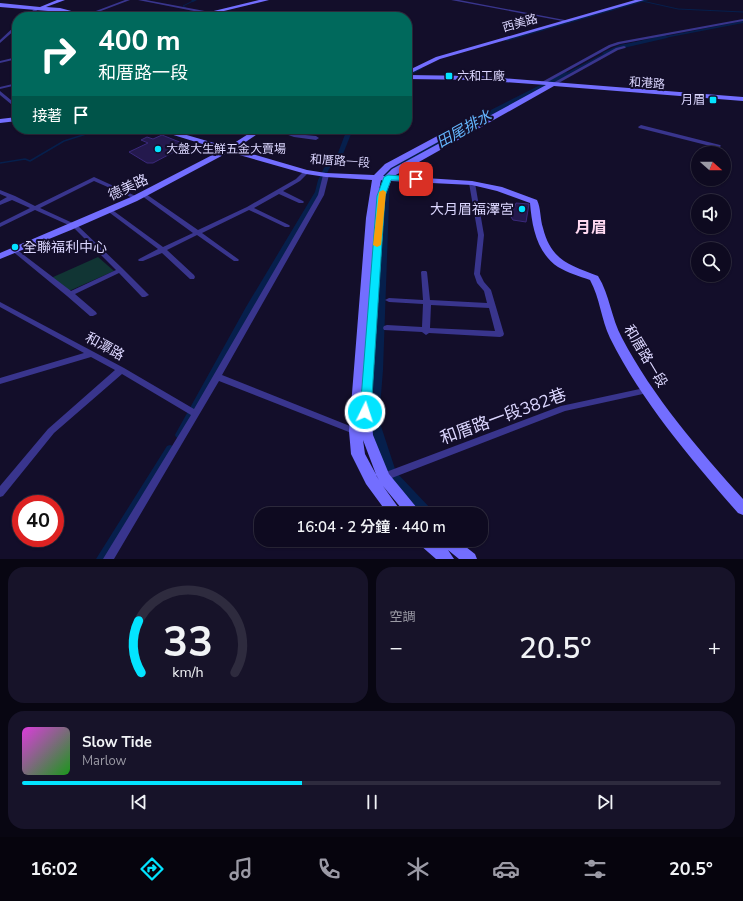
<!DOCTYPE html>
<html lang="zh-TW">
<head>
<meta charset="utf-8">
<style>
	:root { --surface:#0e0a20; --page:#171329; --text:#f1f3f6; --muted:#9b9aa5; --line:#2e2b3e; --accent:#03e4ff }
	body { margin:0; font-family:"Nunito Sans","Noto Sans TC",sans-serif; background:var(--page); color:var(--text); height:100vh; display:flex; flex-direction:column; font-size:15px; white-space:nowrap }
	* { box-sizing:border-box; margin:0 }
	p { font-size:13px; color:var(--muted) }
	.icon { flex:none; width:22px; height:22px; fill:none; stroke:currentColor; stroke-width:2; stroke-linecap:round; stroke-linejoin:round }
	.map { position:relative; height:559px; overflow:hidden }
	.drawer { display:flex; flex-direction:column; gap:8px; padding:8px; background:#080612; flex:1 }
	.drawer>* { flex:none }
	.top-card { position:absolute; left:12px; top:12px; width:400px; height:122px; border-radius:16px; box-shadow:0 1px 3px #0004,0 0 0 1px var(--line); background:#00695c; color:#fff; overflow:hidden }
	.needle { width:26px; rotate:111deg }
	.fabs { position:absolute; left:691px; top:146px; display:grid; gap:8px }
	.fabs a { display:grid; place-items:center; width:40px; height:40px; border-radius:50%; background:var(--surface); box-shadow:0 1px 3px #0004,0 0 0 1px var(--line); font-size:20px }
	.speed { position:absolute; left:12px; top:495px; display:flex; gap:8px; font-size:20px; font-weight:700; text-align:center }
	.speed>* { display:grid; place-content:center; width:52px; height:52px; border-radius:50%; background:var(--surface); box-shadow:0 1px 3px #0004,0 0 0 1px var(--line); line-height:1 }
	.speed .limit { border:6px solid #d22; background:#fff; color:#111 }
	.pin { position:absolute; display:grid; place-items:center; width:34px; height:34px; color:#fff; margin:-17px; border-radius:8px; box-shadow:0 2px 6px #0006 }
	.me { position:absolute; width:44px; margin:-22px; rotate:4deg; stroke-linejoin:round; filter:drop-shadow(0 0 3px #0008) }
	.turn { display:flex; align-items:center; gap:14px; height:84px; padding:0 20px; font-size:18px }
	.turn .icon { width:52px; height:52px; stroke-width:2.5 }
	.turn b { display:block; font-size:28px; line-height:34px }
	.then { display:flex; align-items:center; height:38px; padding:0 20px; background:#0003; gap:8px; font-size:15px }
	.big { font-size:30px; font-weight:600; line-height:1.1 }
	.drawer .card { flex:1; display:flex; flex-direction:column; justify-content:center; gap:6px; min-width:0; padding:0 14px; border-radius:16px; background:var(--page) }
	.drawer .dial { align-items:center; gap:0 }
	.dial svg { height:104px; overflow:visible; fill:none; stroke:var(--line); stroke-width:7; stroke-linecap:round; text-anchor:middle }
	.dial text { fill:var(--text); stroke:none }
	.song { display:flex; align-items:center; gap:12px }
	.cover { width:48px; height:48px; border-radius:6px; background:linear-gradient(135deg,hsl(300 70% 55%),hsl(120 70% 35%)) }
	.played { height:4px; border-radius:2px; background:linear-gradient(90deg,var(--accent) 40%,var(--line) 40%) }
	.keys { display:flex; justify-content:space-around; direction:ltr }
	.heat { display:flex; justify-content:space-between; align-items:center; font-size:22px; direction:ltr }
	.drawer .tiles { flex:1; display:grid; gap:8px; grid-template-columns:1fr 1fr }
	.card:last-child { grid-column:span 2 }
	.trip { position:absolute; left:254px; top:507px; width:234px; height:40px; border-radius:16px; background:var(--surface); box-shadow:0 1px 3px #0004,0 0 0 1px var(--line); font-weight:600; line-height:40px; text-align:center }
	.tabs { display:flex; height:64px; justify-content:space-around; align-items:center; background:#06040d; color:var(--muted) }
	.tabs .icon { width:28px; height:28px }
	.tabs .on { color:var(--accent) }
	.tabs b { font-size:18px; color:var(--text) }
	.map>svg:first-child { display:block }
</style>
</head>
<body>
<div class="map">
<svg width="743" height="559" viewBox="0 0 743 559">
	<rect width="100%" height="100%" fill="#130e2a"/>
	<path fill="#113534" d="M98,257L114,271L69,291L51,278Z"/>
	<path fill="#061f4c" d="M743,21V23L618,47L556,81H551L620,45Z"/>
	<g fill="none" stroke-linecap="round" stroke-linejoin="round">
		<path stroke="#061f4c" stroke-width="1" d="M642,1L678,9L743,12
			M186,8L183,6L193,1
			M187,17L194,11"/>
		<path stroke="#061f4c" stroke-width="1.5" d="M0,163L25,159L30,161L64,141L86,134L91,129"/>
		<path fill="#061f4c" fill-rule="evenodd" d="M192,0H197L193,2L191,1Z
			M643,0H649L507,41L504,40Z
			M419,67L423,68L407,77V74Z
			M347,129H353L343,154L329,169L324,180L321,192L254,307L182,437L179,439L176,437L175,435L176,433L246,307L315,192L318,180L324,168L338,153Z
			M170,445L173,446L175,449L173,452L107,559H96L167,446Z"/>
		<path fill="#061f4c" fill-rule="evenodd" d="M665,35L668,37L667,38L619,49L605,55L602,53L615,47Z
			M566,72L569,74L568,75L491,117L390,174L383,370L379,420L396,472L431,509L433,514H415L385,479L365,420L371,370L382,173L485,113Z"/>
	</g>
	<path fill="#24194d" stroke="#3a297b" d="M162,135L187,145L153,163H147L129,152L148,143L141,140L147,137L153,139Z
		M516,203L529,204L526,222L513,220L511,217Z"/>
	<g fill="none" stroke-linecap="round" stroke-linejoin="round">
		<path fill="#39358d" fill-rule="evenodd" d="M125,0H130L85,17H80Z
			M138,0H146L210,12L220,17H215L209,14Z
			M451,0H459L570,21L568,22Z
			M36,8L39,9L28,17H24Z
			M743,19V21L620,44L611,47L544,84L540,83L609,45L618,42Z
			M16,25H17V28L0,43V40Z
			M624,46L626,47L625,48L618,50L555,85L551,84L616,48Z
			M17,57V59L0,63V61Z
			M17,83V85L0,89V87Z
			M0,91L17,105V109L0,95Z
			M641,125L720,145L721,146L718,148L639,128L638,127Z
			M271,129H279L295,134L316,136L319,138L316,140L294,137Z
			M306,170L309,172L300,181L283,191L303,201L304,202L303,203H299L279,194L254,208L289,225L290,226L289,227H285L249,210L202,233L238,259L239,260L238,261H234L197,235L167,250L194,275L195,277L194,279H190L162,253L143,261H139L138,260L139,259L158,249L106,210L109,208L111,209L163,247L193,233L142,196V194H146L198,230L247,207L296,179L304,171Z
			M326,173L329,175L324,195L222,375L360,430L361,432L360,434L357,435L354,434L219,381L114,559H103L191,415L122,374L54,433L3,496L0,497V486L48,429L115,370L91,357L0,384V378L84,353L0,307V302L124,368L194,409L318,195L323,175Z
			M94,177L140,198L139,199H135L94,181L40,208L77,225L122,268L149,295L145,297H142L119,273L75,294L96,312L97,314L93,316H90L67,296L11,250L12,249H16L71,291L116,270L73,227L35,210L0,227V223L30,208L12,200L0,205V201L7,197L0,194V190L15,196L35,206Z
			M472,181L475,183L484,235L480,274L484,282L491,290L504,334L503,336L500,337L429,333L426,335L422,332L384,330L383,328L384,326L387,325L422,327L423,304L389,302L385,300L389,298L423,300L421,272L422,271H426L427,272L430,300L487,303L484,291L477,283L474,274L478,235L469,183ZM431,305L489,308L495,331L430,328Z
			M649,387L652,388L653,390L652,392L565,411L384,481L381,482L378,481L376,478L378,475L561,406Z"/>
		<path fill="#736eff" fill-rule="evenodd" d="M57,0H65L46,7L60,8L94,17H84L60,12L0,7V3L40,7Z
			M259,0H269L199,17H189Z
			M635,0H644L440,59L407,75V71L436,57Z
			M407,75L476,76L743,97V101L554,86L394,176L472,181L502,187L537,200C541,208 540,219 543,228C551,260 569,265 598,276C610,295 611,318 622,338C653,397 699,450 743,499V515L738,513C691,459 642,402 610,338C601,319 600,298 590,280C579,276 568,273 558,267C537,253 532,227 530,203L497,191L472,185L391,181L385,196L371,412L373,435L389,474L422,514H406L383,486L403,514H388L366,484L351,454L349,431L366,218L372,180L326,177L306,174L229,152L137,201L71,230L0,259V253L131,197L222,150L154,129H166L228,147L256,129H265L235,149L307,170L326,173L374,175L385,164L469,119L476,121L391,168L383,176H385L392,169L546,85L476,80L407,79ZM381,180L383,181L379,190ZM363,440L377,477L379,480L365,454Z
			M17,117V121L0,123V119Z
			M418,540H436L441,544L439,540H457L475,554L477,559H459L448,550L454,559H436L420,545Z"/>
	</g>
	<path fill="#03e4ff" stroke="#0294a6" d="M388,175L416,177L420,179L416,181L391,180L385,196L371,412L369,415H361L360,412L377,196L384,177Z"/>
	<path fill="#f59e0b" d="M383,190L386,192L381,245L377,247L373,245L379,192Z"/>
	<g fill="#03e4ff" stroke="#130e2a" stroke-width="1.5">
		<rect x="445" y="72" width="8" height="8" rx="2"/>
		<rect x="709" y="96" width="8" height="8" rx="2"/>
		<circle cx="158" cy="149" r="4"/>
		<circle cx="522" cy="209" r="4"/>
		<circle cx="15" cy="247" r="4"/>
	</g>
	<g text-anchor="middle" stroke-width="4" stroke-linejoin="round" paint-order="stroke">
		<g font-size="12" fill="#dcd7ff" stroke="#130e2a">
			<text transform="translate(520 23) rotate(-16)" y="4">西美路</text>
			<text transform="translate(647 83) rotate(4)" y="4">和港路</text>
			<text transform="translate(340 161) rotate(4)" y="4">和厝路一段</text>
		</g>
		<g font-size="12" fill="#dcd7ff" stroke="#130e2a" text-anchor="start">
			<text x="457" y="80">六和工廠</text>
			<text x="705" y="104" text-anchor="end">月眉</text>
			<text x="166" y="153">大盤大生鮮五金大賣場</text>
		</g>
		<g font-size="14" fill="#dcd7ff" stroke="#130e2a">
			<text transform="translate(128 187) rotate(-25)" y="5">德美路</text>
			<text transform="translate(105 346) rotate(29)" y="5">和潭路</text>
			<text transform="translate(646 356) rotate(59)" y="5">和厝路一段</text>
		</g>
		<g font-size="14" fill="#dcd7ff" stroke="#130e2a" text-anchor="end">
			<text x="514" y="214">大月眉福澤宮</text>
			<text x="23" y="252" text-anchor="start">全聯福利中心</text>
		</g>
		<g font-size="15" font-style="italic" fill="#65b7ff" stroke="#130e2a">
			<text transform="translate(464 129) rotate(-29)" y="5">田尾排水</text>
		</g>
		<g font-size="16" font-weight="bold" fill="#ffd9f1" stroke="#130e2a">
			<text x="591" y="233">月眉</text>
		</g>
		<g font-size="17" fill="#dcd7ff" stroke="#130e2a">
			<text transform="translate(503 416) rotate(-20)" y="6">和厝路一段382巷</text>
		</g>
	</g>
</svg>
<div class="fabs">
<a><svg class="needle" viewBox="-14 -14 28 28"><path d="M0-13l5 13h-10z" fill="#e53935"/><path d="M0 13l5-13h-10z" fill="#9b9aa5"/></svg></a>
<a><svg class="icon" aria-label="sound" viewBox="0 0 24 24"><path d="M4 9h4l5-4v14l-5-4H4zM17 9q2 3 0 6"/></svg></a>
<a><svg class="icon" aria-label="search" viewBox="0 0 24 24"><circle cx="10" cy="10" r="6"/><path d="M15 15l6 6"/></svg></a>
</div>
<div class="speed"><div class="limit">40</div></div>
<div class="pin" style="left:416px;top:179px;background:#d93025"><svg class="icon" aria-label="arrive" viewBox="0 0 24 24"><path d="M6 21V4h12l-3 4 3 4H6"/></svg></div>
<svg class="me" style="left:365px;top:412px" viewBox="-20 -20 40 40"><circle r="17" fill="#03e4ff" stroke="#fff" stroke-width="3"/><path d="M0-11L8 9 0 5-8 9z" fill="#fff"/></svg>
<div class="trip">16:04 · 2 分鐘 · 440 m</div>
<div class="top-card">
<div class="turn"><svg class="icon" aria-label="right" viewBox="0 0 24 24"><path d="M7 20v-9h11M14 6l5 5-5 5"/></svg><div><b>400 m</b>和厝路一段</div></div>
<div class="then">接著<svg class="icon" aria-label="arrive" viewBox="0 0 24 24"><path d="M6 21V4h12l-3 4 3 4H6"/></svg></div>
</div>
</div>
<section class="drawer">
<div class="tiles">
<div class="card dial"><svg viewBox="0 0 100 80">
<path d="M14 69A42 42 0 1 1 86 69"/>
<path d="M14 69A42 42 0 0 1 12 29" stroke="#03e4ff"/>
<text x="50" y="56" font-size="32" font-weight="700">33</text>
<text x="50" y="72" font-size="11">km/h</text>
</svg></div>
<div class="card"><p>空調</p>
<div class="heat"><a>−</a><b class="big">20.5°</b><a>+</a></div>
</div>
<div class="card">
<div class="song"><i class="cover"></i><div><b>Slow Tide</b><p>Marlow</p></div></div>
<div class="played"></div>
<div class="keys"><svg class="icon" aria-label="previous" viewBox="0 0 24 24"><path d="M18 5L8 12l10 7zM5 5v14"/></svg><svg class="icon" aria-label="pause" viewBox="0 0 24 24"><path d="M8 5v14M16 5v14"/></svg><svg class="icon" aria-label="next" viewBox="0 0 24 24"><path d="M6 5l10 7-10 7zM19 5v14"/></svg></div>
</div>
</div>
</section>
<nav class="tabs">
<b>16:02</b>
<svg class="icon on" aria-label="directions" viewBox="0 0 24 24"><path d="M12 3l9 9-9 9-9-9zM9 14v-3h6M13 9l2 2-2 2"/></svg>
<svg class="icon" aria-label="music" viewBox="0 0 24 24"><path d="M9 18V5l10-2v13"/><circle cx="6" cy="18" r="3"/><circle cx="16" cy="16" r="3"/></svg>
<svg class="icon" aria-label="phone" viewBox="0 0 24 24"><path d="M5 4h4l2 5-3 2q2 4 5 5l2-3 5 2v4C11 20 4 13 5 4z"/></svg>
<svg class="icon" aria-label="climate" viewBox="0 0 24 24"><path d="M12 3v18M4 7l16 10M4 17L20 7"/></svg>
<svg class="icon" aria-label="car" viewBox="0 0 24 24"><path d="M5 17H2v-5l4-1 3-4h7l3 4 3 1v5h-3M9 17h6M6 11h13"/><circle cx="7" cy="17" r="2"/><circle cx="17" cy="17" r="2"/></svg>
<svg class="icon" aria-label="filters" viewBox="0 0 24 24"><path d="M4 7h16M4 17h16"/><circle cx="9" cy="7" r="2"/><circle cx="15" cy="17" r="2"/></svg>
<b>20.5°</b>
</nav>
</body>
</html>
